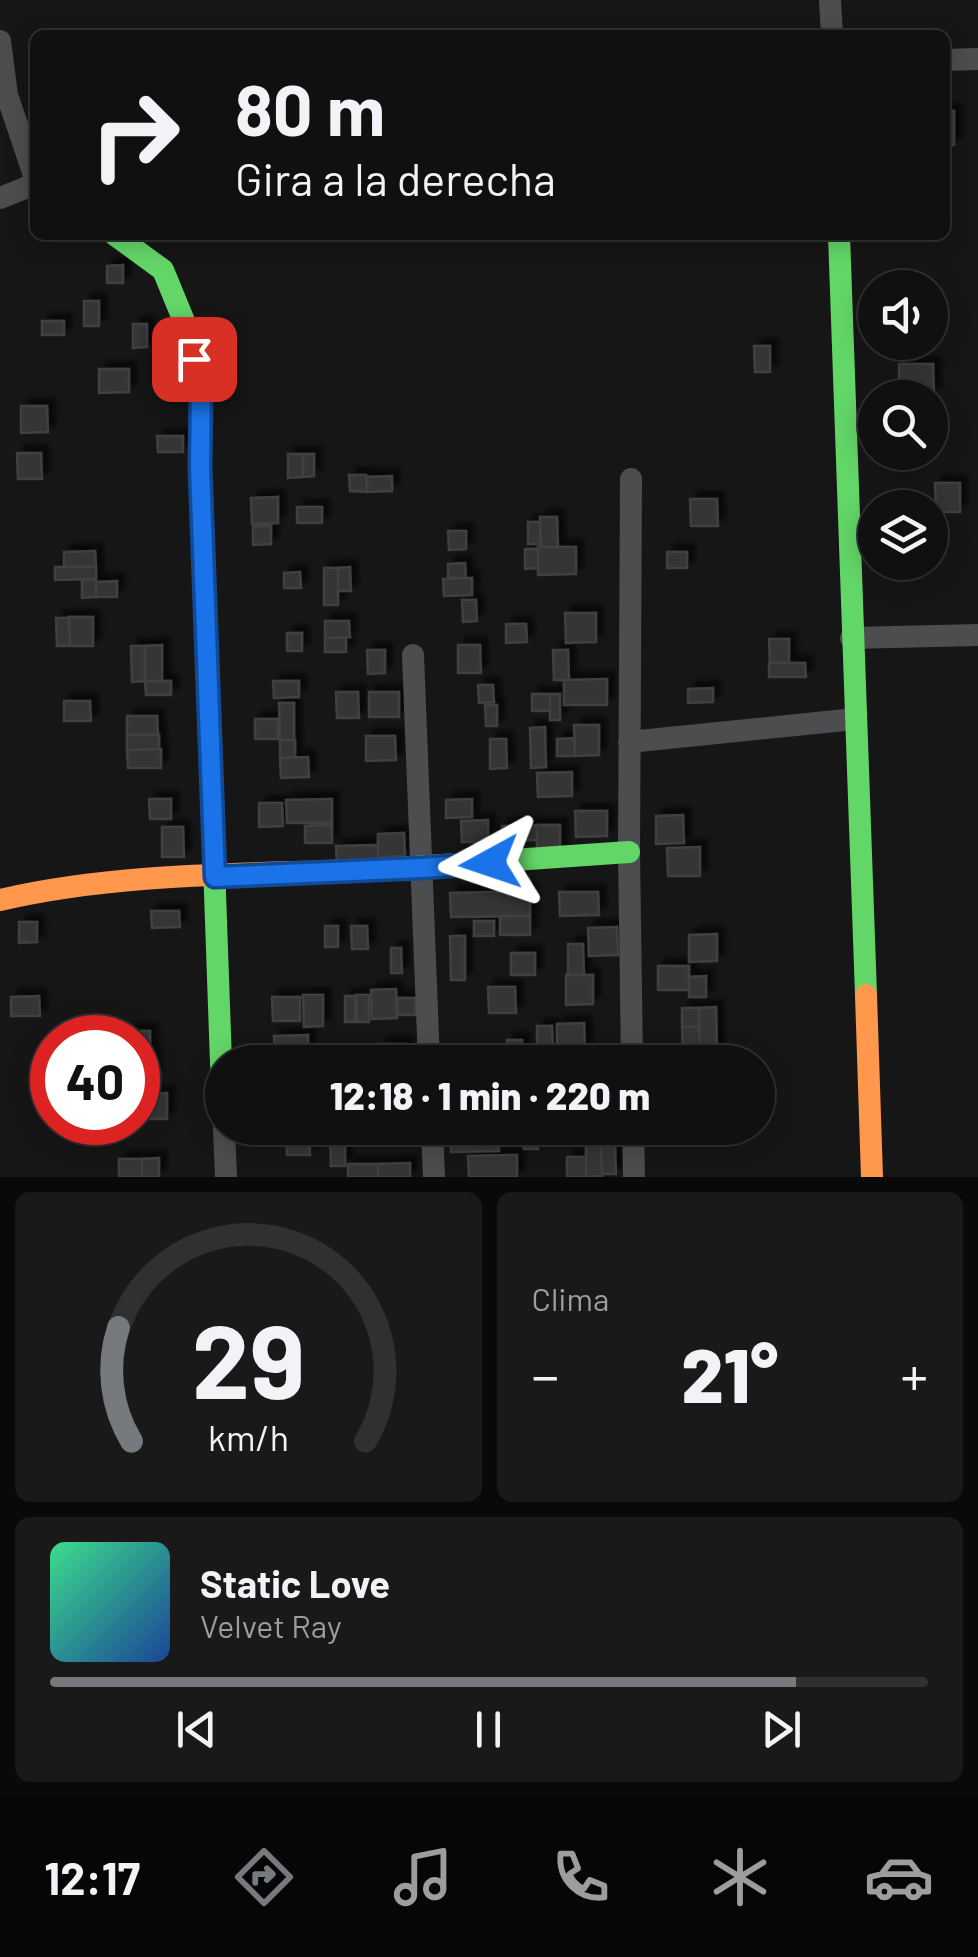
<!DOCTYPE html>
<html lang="es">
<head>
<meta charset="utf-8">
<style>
	:root { --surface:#101011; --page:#19191a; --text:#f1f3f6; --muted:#9c9d9f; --line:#303031; --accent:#76797e }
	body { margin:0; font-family:Barlow,sans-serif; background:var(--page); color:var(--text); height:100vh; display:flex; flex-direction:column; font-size:38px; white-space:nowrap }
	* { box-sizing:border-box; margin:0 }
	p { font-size:32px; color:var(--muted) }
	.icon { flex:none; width:55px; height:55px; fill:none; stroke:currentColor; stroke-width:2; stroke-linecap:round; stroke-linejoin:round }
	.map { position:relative; height:1177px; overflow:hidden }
	.sheet { display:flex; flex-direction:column; gap:15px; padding:15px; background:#090909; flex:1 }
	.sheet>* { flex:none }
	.top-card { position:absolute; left:30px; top:30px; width:920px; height:210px; border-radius:15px; box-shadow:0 5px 25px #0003,0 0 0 2px var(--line); background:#101011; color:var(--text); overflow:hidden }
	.controls { position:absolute; left:858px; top:270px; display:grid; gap:20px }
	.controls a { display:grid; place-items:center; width:90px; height:90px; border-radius:50%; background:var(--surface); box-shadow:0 5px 25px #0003,0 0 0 2px var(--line); font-size:50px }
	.speed { position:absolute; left:30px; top:1015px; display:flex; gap:20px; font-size:50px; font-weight:700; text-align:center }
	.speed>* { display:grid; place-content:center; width:130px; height:130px; border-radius:50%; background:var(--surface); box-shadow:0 5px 25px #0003,0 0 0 2px var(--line); line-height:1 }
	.speed .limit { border:15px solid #d22; background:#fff; color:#111 }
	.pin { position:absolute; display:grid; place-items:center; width:85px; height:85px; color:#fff; margin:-42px; border-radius:20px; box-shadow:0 5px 15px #0006 }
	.me { position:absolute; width:110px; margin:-55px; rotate:265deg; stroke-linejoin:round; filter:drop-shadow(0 0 8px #0008) }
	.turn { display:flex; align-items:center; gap:35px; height:210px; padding:0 40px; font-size:45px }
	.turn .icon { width:130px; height:130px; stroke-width:2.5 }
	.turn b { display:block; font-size:70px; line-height:85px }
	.big { font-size:75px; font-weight:800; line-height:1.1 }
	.sheet .widget { flex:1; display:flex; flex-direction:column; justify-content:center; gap:15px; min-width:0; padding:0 35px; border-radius:15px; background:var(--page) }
	.sheet .dial { align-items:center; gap:0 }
	.dial svg { height:260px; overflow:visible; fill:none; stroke:var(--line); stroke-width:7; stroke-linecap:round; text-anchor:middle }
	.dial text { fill:var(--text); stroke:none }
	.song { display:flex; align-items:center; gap:30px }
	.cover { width:120px; height:120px; border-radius:15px; background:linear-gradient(135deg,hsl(150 70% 55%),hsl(220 70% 35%)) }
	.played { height:10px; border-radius:5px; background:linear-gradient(90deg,var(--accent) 85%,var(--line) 85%) }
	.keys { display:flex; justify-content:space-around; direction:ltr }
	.heat { display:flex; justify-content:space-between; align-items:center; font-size:55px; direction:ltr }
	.sheet .tiles { flex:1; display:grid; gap:15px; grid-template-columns:1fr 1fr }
	.widget:last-child { grid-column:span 2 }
	.trip { position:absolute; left:205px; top:1045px; width:570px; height:100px; border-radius:50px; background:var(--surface); box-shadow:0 5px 25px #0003,0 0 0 2px var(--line); font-weight:800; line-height:100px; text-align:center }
	.tab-bar { display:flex; height:160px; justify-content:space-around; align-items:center; background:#060607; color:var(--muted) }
	.tab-bar .icon { width:70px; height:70px }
	.tab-bar .current { color:var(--accent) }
	.tab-bar b { font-size:45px; color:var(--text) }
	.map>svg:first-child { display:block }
</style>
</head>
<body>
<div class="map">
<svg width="978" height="1177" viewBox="0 0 978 1177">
	<defs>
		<filter id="shadow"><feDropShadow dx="7" dy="-7" stdDeviation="2.5" flood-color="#0009"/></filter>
	</defs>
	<rect width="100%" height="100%" fill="#161617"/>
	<path fill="#343536" stroke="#3f4143" stroke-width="2.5" filter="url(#shadow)" d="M945,111H954V145H945Z
		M123,265V283H107V266Z
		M84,301H99V326H84Z
		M42,321H64V335H42Z
		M133,324H147V347L133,348Z
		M754,346H770V372H755Z
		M899,364H933L934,393L899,394Z
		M99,369H129V392L99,393Z
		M21,406H47L48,432L21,433Z
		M157,436H183V452H158Z
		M17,453H41L42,479H18Z
		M288,454H303V477L288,478Z
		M303,454H314V476L303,477Z
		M349,475H366L367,492L350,491Z
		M392,476V491L367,492V477Z
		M935,483H960V512H936Z
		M278,497V523L252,524L251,498Z
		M690,499H717L718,526H691Z
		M297,507H322V523H297Z
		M540,517H557L558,547H541Z
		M528,522H540V544H528Z
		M253,526H271V544L253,545Z
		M448,531H466V549L449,550Z
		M538,547H576V574L538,575Z
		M525,549H538V568L525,569Z
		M95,551L96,567H64V552Z
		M667,552H687V568H667Z
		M465,563L466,578H448V564Z
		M55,567H96V579L55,580Z
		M350,567L351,591H338V568Z
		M324,568H338V605H324Z
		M300,572L301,588H284V573Z
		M472,578V595L444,596L443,579Z
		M96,579V597L82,598V580Z
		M117,581V597H96V582Z
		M462,600H476L477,621L463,622Z
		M565,613H596V642L566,643Z
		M69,617H93V646H70Z
		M56,618H69L70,646H57Z
		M325,621H349L350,637L325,638Z
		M506,624H526L527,642L506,643Z
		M287,633H302V651H287Z
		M346,637V652H325V638Z
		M769,639H789V663H770Z
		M162,645V681H145V646Z
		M458,645H480L481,673H458Z
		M131,646H145V681L132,682Z
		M367,650H385V673L368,674Z
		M553,650H568L569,680H554Z
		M769,663H805L806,677H769Z
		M607,679V705H564V680Z
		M145,681H171V695H146Z
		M273,681H299V697L274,698Z
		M478,685H493L494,702L479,703Z
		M713,688V702L688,703V689Z
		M336,692H358L359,718H337Z
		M369,692H399V717H369Z
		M532,694H550V711H532Z
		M550,694H560V720H550Z
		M64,701H90L91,721H64Z
		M279,703H294V740H280Z
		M485,705H497V726H486Z
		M127,716H157L158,735H127Z
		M255,719H278V739H255Z
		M574,725H599V755L575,756Z
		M545,727L546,767L531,768L530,728Z
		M127,735H159V749L127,750Z
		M366,736H395L396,760L366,761Z
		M574,738L575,756H557V739Z
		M490,739H506L507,768L490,769Z
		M280,740H295V757L280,758Z
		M161,749V768H128L127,750Z
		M308,757L309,777L281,778L280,758Z
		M572,772V796L538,797L537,773Z
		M149,799H171V819H150Z
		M332,799V823H287L286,800Z
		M472,799V817L446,818V800Z
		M259,803H282L283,826L259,827Z
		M575,811H607V836L576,837Z
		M683,815L684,843L656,844V816Z
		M488,820V842H462L461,821Z
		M332,825V843H305V826Z
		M537,825V840L503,841L502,826Z
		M537,825H560V855H537Z
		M162,827H183L184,857H162Z
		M404,833L405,856L378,857V834Z
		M378,845V864L337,865L336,846Z
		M700,847V876H668L667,848Z
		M530,891V916L451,917L450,893Z
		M559,892H598L599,915L560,916Z
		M151,911H179L180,927L152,928Z
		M500,916H530V935H500Z
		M474,921H494V936H474Z
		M19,922H37V942L19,943Z
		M325,926H338V947H325Z
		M351,926H367L368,949H352Z
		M617,927L618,955L589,956L588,928Z
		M717,934V961L689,962V935Z
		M450,936H465V980H451Z
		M568,944H583L584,975H568Z
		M391,948H401L402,973H391Z
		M511,953H535V975H511Z
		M658,966H689V990H658Z
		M566,975H593V1004L566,1005Z
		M706,976V997H689V977Z
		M488,987H515L516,1013H489Z
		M396,989L397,1018L372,1019L371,990Z
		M303,995H323V1026L304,1027Z
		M356,995H369V1022H357Z
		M39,996L40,1016H11V997Z
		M345,996H355V1022H345Z
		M272,997H300V1021H273Z
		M397,998H415V1015H397Z
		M716,1007L717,1053H700L699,1008Z
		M682,1008H699V1027H682Z
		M584,1023L585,1052L557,1053V1024Z
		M537,1026H552L553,1051H537Z
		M682,1027H699L700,1048L683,1049Z
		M128,1031H150V1054H138V1038H128Z
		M308,1035V1049L275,1050L274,1036Z
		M507,1040H522L523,1061L507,1062Z
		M379,1044H406V1062H379Z
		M138,1057H153L154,1077H138Z
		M167,1093V1119H138V1094Z
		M330,1128H345V1166H331Z
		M352,1128H383V1144H353Z
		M524,1128H538V1149H524Z
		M286,1133H309L310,1155H287Z
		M451,1142H498L499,1151L451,1152Z
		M586,1146H601L602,1176L586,1177Z
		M601,1146H615L616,1174H602Z
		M517,1155V1177H469L468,1156Z
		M567,1157H586V1177H567Z
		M159,1158V1177H142V1159Z
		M119,1159H142V1177H119Z
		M410,1163V1177H378V1164Z
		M348,1164H378V1177H348Z"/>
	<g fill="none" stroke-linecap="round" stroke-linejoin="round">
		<path stroke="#4b4d4f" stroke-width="22" d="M830,0L832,35
			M0,41L7,95L35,178
			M945,60L978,59
			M0,198L35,184
			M631,479L629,852L632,1062
			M851,638L978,635
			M413,655L429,1062
			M629,742L855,719
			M224,1128L226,1177
			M432,1128L434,1177
			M633,1128L634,1177"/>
		<path stroke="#63d668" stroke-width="22" d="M115,235L163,270L186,326L201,392L200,468L222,1091
			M839,235L866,995
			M384,869L629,852"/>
		<path stroke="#ff974d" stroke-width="22" d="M0,900C125,871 256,875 384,869
			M866,995L872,1177"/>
	</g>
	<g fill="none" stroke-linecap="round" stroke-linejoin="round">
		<defs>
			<path id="route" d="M194,359L201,392L200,468L215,877L421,868L490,863"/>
		</defs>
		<use href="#route" stroke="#114b97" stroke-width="25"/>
		<use href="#route" stroke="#1a73e8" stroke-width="18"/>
	</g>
</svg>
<div class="controls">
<a><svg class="icon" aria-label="sound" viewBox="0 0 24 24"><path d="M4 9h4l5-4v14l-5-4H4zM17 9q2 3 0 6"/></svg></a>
<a><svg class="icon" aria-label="search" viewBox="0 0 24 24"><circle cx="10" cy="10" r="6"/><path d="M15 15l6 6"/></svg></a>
<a><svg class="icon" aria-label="layers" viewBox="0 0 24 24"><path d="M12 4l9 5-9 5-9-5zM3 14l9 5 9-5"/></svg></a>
</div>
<div class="speed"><div class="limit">40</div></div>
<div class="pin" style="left:194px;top:359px;background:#d93025"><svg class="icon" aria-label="arrive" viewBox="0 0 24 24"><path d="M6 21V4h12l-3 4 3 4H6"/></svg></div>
<svg class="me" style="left:490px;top:863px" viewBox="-20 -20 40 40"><path d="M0-17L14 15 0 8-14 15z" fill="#1a73e8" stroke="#fff" stroke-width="4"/></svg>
<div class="trip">12:18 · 1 min · 220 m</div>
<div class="top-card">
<div class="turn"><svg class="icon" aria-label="right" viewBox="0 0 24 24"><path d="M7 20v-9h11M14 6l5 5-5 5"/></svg><div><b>80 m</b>Gira a la derecha</div></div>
</div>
</div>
<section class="sheet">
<div class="tiles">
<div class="widget dial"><svg viewBox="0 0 100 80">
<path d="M14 69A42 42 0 1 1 86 69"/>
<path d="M14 69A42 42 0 0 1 10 34" stroke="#76797e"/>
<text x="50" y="56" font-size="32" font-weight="700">29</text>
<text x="50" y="72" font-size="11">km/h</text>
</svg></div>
<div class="widget"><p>Clima</p>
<div class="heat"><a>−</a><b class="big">21°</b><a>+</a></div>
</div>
<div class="widget">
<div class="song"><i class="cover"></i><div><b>Static Love</b><p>Velvet Ray</p></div></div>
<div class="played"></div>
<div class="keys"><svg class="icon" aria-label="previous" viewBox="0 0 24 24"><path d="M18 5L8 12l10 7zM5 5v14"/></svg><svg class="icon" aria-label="pause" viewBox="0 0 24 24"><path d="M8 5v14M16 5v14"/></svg><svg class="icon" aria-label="next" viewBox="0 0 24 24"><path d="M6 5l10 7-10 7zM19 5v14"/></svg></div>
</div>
</div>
</section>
<nav class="tab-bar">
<b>12:17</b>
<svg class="icon current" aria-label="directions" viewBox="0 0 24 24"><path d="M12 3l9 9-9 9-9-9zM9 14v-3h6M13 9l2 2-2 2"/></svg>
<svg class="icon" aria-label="music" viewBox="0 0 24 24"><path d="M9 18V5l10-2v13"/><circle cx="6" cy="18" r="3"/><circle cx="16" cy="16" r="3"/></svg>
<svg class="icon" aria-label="phone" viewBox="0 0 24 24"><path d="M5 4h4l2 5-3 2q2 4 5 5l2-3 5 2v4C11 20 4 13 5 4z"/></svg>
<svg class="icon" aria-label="climate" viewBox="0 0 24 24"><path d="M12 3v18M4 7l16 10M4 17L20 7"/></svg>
<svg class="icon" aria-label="car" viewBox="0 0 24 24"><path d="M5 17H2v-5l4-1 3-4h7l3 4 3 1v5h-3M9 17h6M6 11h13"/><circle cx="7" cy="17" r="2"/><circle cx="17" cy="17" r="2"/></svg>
</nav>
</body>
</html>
